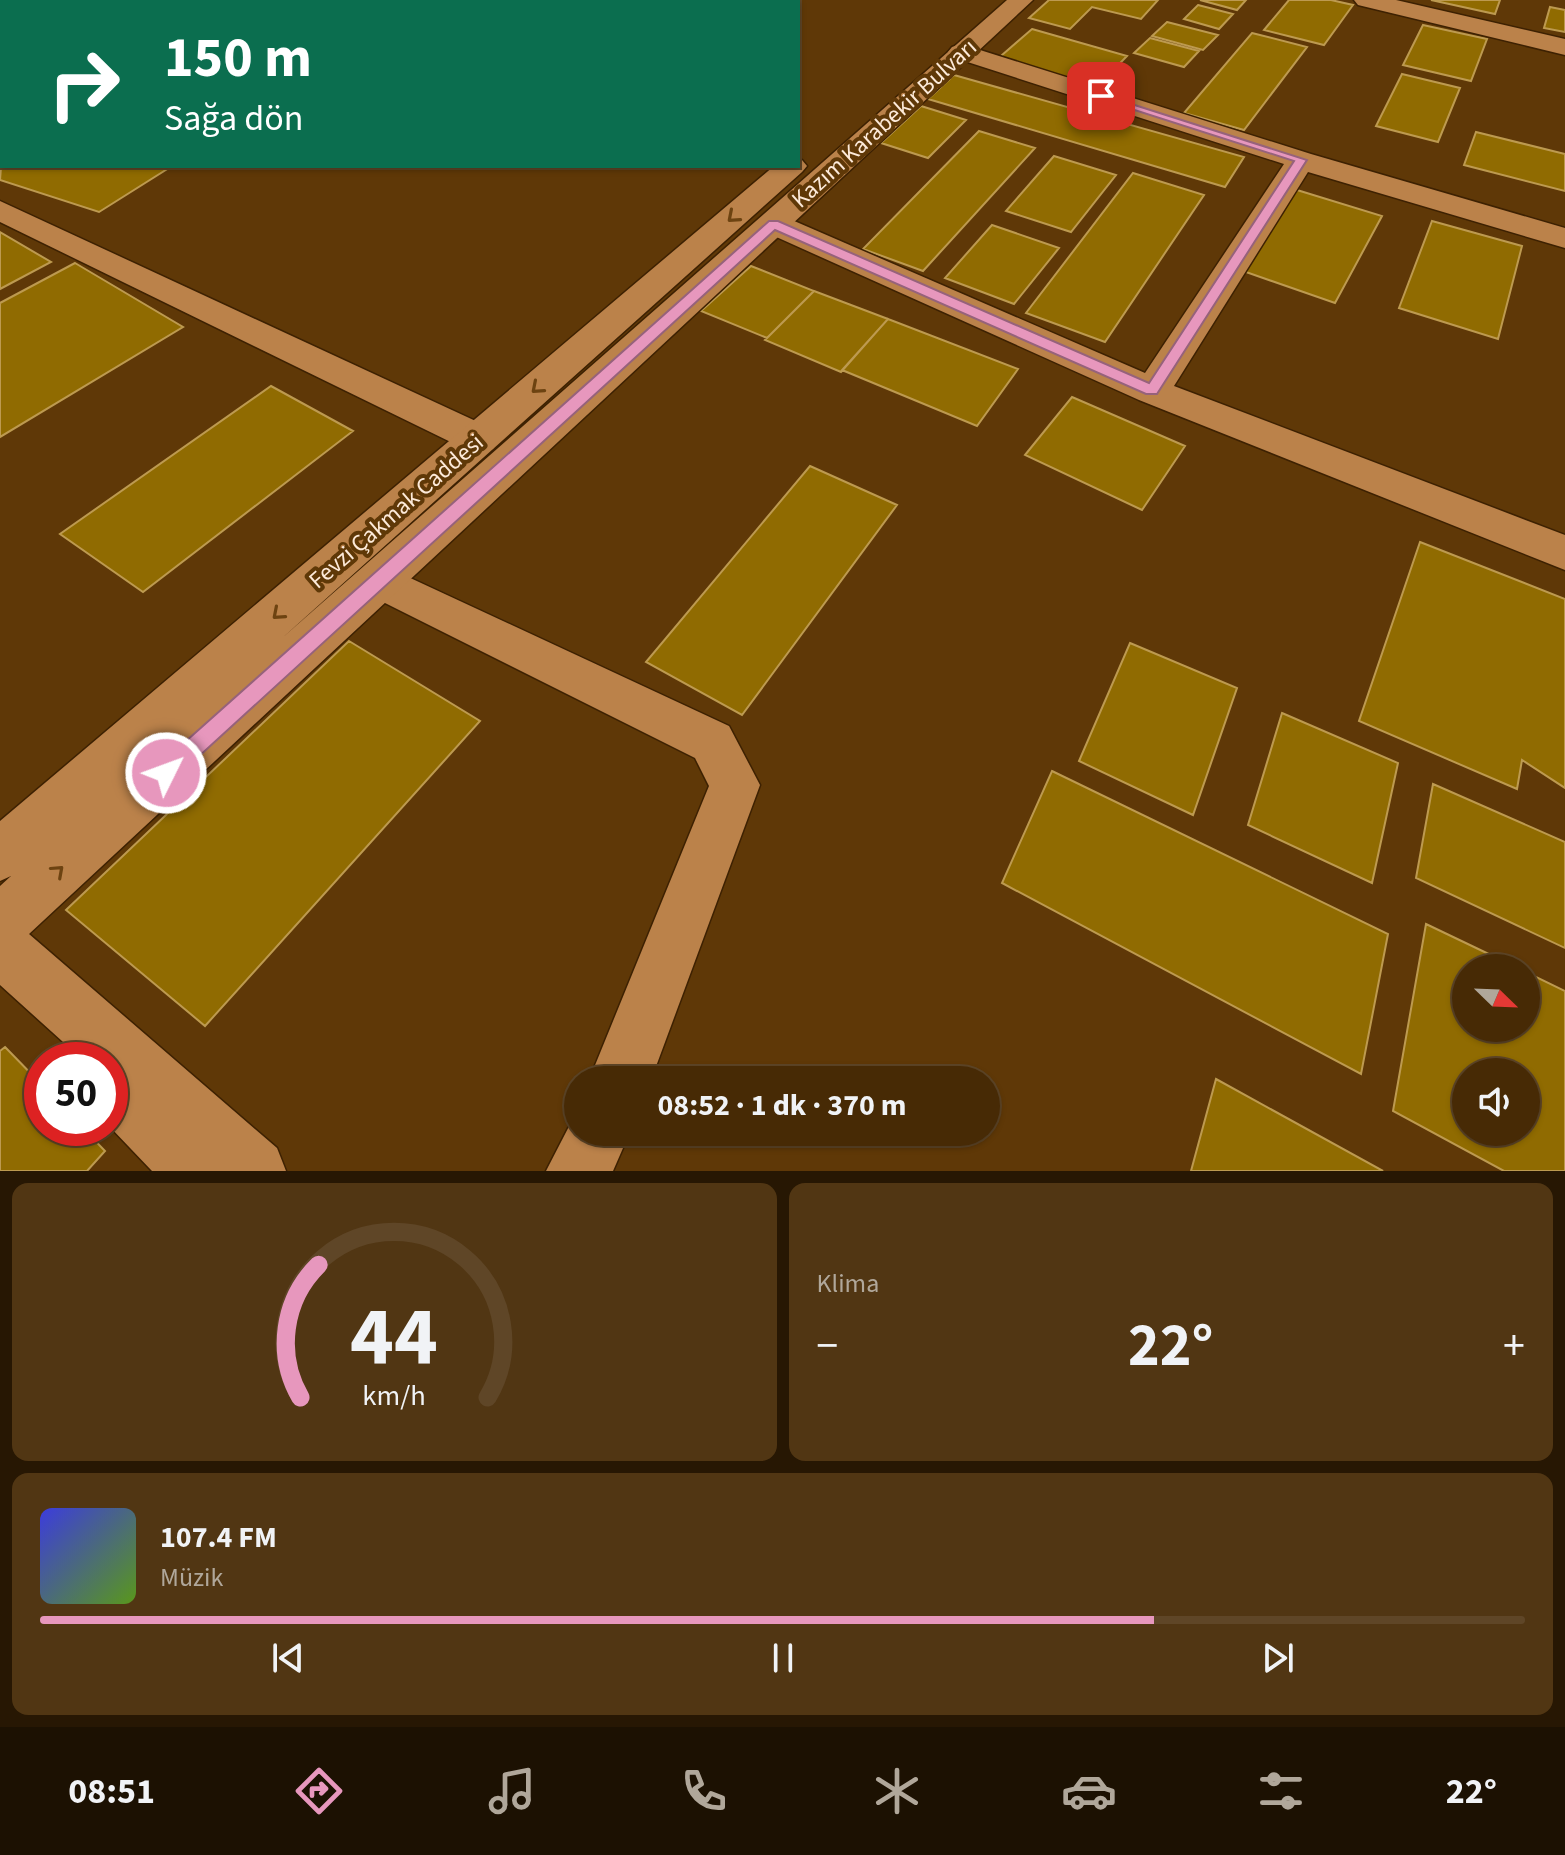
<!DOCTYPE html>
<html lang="tr">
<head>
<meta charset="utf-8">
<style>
	:root { --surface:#472a05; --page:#513613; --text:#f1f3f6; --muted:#b0a79a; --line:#5f4627; --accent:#e797bd }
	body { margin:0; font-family:"Source Sans 3",sans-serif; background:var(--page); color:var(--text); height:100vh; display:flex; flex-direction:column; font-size:30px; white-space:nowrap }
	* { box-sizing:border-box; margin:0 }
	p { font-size:26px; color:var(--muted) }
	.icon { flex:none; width:44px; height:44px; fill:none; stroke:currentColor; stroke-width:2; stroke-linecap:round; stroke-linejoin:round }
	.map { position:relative; height:1171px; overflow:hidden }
	.details { display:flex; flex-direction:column; gap:12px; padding:12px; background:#271703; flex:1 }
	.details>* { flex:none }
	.hud { position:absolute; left:0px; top:0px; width:800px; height:168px; box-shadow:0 2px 6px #0004,0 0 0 2px var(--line); background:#0b6e4f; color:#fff; overflow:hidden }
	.needle { width:52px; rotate:113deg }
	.tools { position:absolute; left:1452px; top:954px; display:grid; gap:16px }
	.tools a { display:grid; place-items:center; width:88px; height:88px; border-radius:50%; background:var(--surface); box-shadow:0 2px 6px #0004,0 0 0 2px var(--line); font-size:40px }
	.speed { position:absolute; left:24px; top:1042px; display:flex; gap:16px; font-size:40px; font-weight:700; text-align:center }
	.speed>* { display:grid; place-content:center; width:104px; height:104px; border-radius:50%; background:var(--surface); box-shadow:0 2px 6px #0004,0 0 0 2px var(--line); line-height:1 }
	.speed .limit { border:12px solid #d22; background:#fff; color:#111 }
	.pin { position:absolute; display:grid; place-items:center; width:68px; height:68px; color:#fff; margin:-34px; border-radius:16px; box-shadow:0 4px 12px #0006 }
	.me { position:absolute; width:88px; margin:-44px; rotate:48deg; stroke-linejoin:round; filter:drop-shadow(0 0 6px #0008) }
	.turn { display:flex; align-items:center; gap:28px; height:168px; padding:0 32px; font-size:36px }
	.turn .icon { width:104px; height:104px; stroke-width:2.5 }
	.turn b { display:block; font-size:56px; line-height:68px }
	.big { font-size:60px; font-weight:700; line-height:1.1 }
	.details .widget { flex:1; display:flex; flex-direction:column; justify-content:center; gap:12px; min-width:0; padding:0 28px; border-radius:16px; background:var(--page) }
	.details .dial { align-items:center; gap:0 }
	.dial svg { height:208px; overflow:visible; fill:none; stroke:var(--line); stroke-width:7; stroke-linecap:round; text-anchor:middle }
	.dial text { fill:var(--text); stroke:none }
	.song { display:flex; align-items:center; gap:24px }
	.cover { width:96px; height:96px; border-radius:12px; background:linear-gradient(135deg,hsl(240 70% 55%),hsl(90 70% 35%)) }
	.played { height:8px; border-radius:4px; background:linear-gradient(90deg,var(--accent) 75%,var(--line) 75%) }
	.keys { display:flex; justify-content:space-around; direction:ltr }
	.heat { display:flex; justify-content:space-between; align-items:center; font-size:44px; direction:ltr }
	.details .tiles { flex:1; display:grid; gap:12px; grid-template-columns:1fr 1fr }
	.widget:last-child { grid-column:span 2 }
	.trip { position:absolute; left:564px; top:1066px; width:436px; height:80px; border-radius:40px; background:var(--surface); box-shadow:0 2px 6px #0004,0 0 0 2px var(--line); font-weight:700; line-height:80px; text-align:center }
	.tabs { display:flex; height:128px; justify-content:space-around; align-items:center; background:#1c1102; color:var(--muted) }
	.tabs .icon { width:56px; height:56px }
	.tabs .selected { color:var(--accent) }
	.tabs b { font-size:36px; color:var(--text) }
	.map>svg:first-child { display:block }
</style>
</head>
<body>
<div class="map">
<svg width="1565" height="1171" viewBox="0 0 1565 1171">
	<rect width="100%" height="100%" fill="#5f3807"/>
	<path fill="#906b01" stroke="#bd9a50" stroke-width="2" fill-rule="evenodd" d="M96,0H189L196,2H92Z
		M1049,0H1158L1141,19L1092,7L1070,29L1029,18Z
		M1200,0H1246L1237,10Z
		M1289,0H1331L1353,5L1324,45L1264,30Z
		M1431,0H1500L1495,14Z
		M1198,5L1233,14L1219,29L1184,19Z
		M1550,7L1565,10V32L1544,28Z
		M1167,22L1218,35L1203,50L1152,36Z
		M1423,25L1487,39L1471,81L1403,65Z
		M1032,29L1127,56L1093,91L994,62Z
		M1252,33L1307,47L1244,130L1184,113Z
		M1150,38L1199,51L1184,67L1134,53Z
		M1402,74L1460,88L1438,142L1376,126Z
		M954,75L1244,157L1225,187L928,99Z
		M921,106L966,120L928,158L881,143Z
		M979,131L1035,148L923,271L863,249Z
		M1476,132L1565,154V191L1464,165Z
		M2,155V166H172L99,212L0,180Z
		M1054,156L1116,175L1071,232L1006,211Z
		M1133,173L1204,195L1105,342L1026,313Z
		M1297,190L1382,216L1335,303L1243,271Z
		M1432,221L1522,246L1498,339L1399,308Z
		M992,225L1059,248L1014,304L945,278Z
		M0,232L51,262L0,289Z
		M75,263L183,327L0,437V303Z
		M751,266L814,291L767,338L701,311Z
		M814,291L888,319L841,372L765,340Z
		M888,319L1018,369L977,426L842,370Z
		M271,386L353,431L143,592L60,534Z
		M1072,397L1185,446L1142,510L1025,455Z
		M810,466L897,505L742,715L646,662Z
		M1420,542L1565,599V788L1522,760L1517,789L1359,721Z
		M349,641L480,721L205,1026L66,910Z
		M1130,643L1237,688L1193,815L1079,761Z
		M1282,713L1398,763L1372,883L1248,825Z
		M1052,771L1388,934L1361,1074L1002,883Z
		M1433,784L1565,842V948L1416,878Z
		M1426,924L1518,968H1466V1028H1526V972L1565,991V1171H1504L1393,1111ZM1466,1072H1526V1132H1466Z
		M5,1047L42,1085V1128H83L105,1151L87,1171H0V1051Z
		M1216,1079L1383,1171H1191Z"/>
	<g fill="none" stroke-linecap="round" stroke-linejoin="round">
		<defs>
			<path id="street" d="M35,0H64L34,2Z
				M378,0H410L411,2H380Z
				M620,0H647L619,2Z
				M1354,0H1396L1565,39V55L1358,5Z
				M0,12H2V26H0Z
				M961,44L1311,154L1565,228V248L1308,172L1174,386L1565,535V570L1139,400L763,231L758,224L763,217L774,215L785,217L1145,373L1284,164L952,57L948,52L952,47Z
				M0,201L493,429L498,439L493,449L479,453L465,449L0,222Z
				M378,563L729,726L760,785L651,1080H589L709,786L695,758L363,592L356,580L363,568Z
				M578,1109V1132H630L613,1171H546Z"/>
			<path id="secondary" d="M1007,0H1033L29,934L277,1148L286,1171H152L110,1127V1060H83L0,985V886L11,876L0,881V821L774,166H798V159L802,160L807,166L802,172L281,639Z"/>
		</defs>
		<use href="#street" stroke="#3d2102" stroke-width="3"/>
		<use href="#secondary" stroke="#3d2102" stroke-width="3"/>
		<use href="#street" fill="#bb824a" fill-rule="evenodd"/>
		<use href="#secondary" fill="#bb824a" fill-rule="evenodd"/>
	</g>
	<defs><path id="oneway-chevron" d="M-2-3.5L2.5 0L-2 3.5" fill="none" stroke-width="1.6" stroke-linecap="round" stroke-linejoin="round" transform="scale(2)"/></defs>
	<g stroke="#6d4311">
		<use href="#oneway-chevron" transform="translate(733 217) rotate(139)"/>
		<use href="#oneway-chevron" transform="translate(537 388) rotate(139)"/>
		<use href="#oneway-chevron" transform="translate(278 614) rotate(139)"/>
		<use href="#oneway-chevron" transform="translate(58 871) rotate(-42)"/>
	</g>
	<path fill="#e797bd" stroke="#96627b" stroke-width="2" d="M1097,93L1307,160L1157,394H1146L775,230L173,780L166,783L158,780L155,773L158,766L769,221H778L1149,383L1294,161L1097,98Z"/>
	<g text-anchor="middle" stroke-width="8" stroke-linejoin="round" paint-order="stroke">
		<g font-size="24" fill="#fdead9" stroke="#5f3807">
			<text transform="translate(884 123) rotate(-42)" y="8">Kazım Karabekir Bulvarı</text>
			<text transform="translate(396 511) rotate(-41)" y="8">Fevzi Çakmak Caddesi</text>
		</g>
	</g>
</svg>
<div class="tools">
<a><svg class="needle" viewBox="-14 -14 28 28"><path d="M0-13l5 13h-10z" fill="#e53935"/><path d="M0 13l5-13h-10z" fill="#b0a79a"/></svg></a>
<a><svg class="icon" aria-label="sound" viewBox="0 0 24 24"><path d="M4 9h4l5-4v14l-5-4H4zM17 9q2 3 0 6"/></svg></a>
</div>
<div class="speed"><div class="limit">50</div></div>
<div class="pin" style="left:1101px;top:96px;background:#d93025"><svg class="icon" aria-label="arrive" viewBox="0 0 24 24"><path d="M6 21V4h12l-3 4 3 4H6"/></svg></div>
<svg class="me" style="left:166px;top:773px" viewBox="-20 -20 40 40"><circle r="17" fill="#e797bd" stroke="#fff" stroke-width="3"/><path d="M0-11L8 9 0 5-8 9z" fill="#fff"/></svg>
<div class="trip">08:52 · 1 dk · 370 m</div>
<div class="hud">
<div class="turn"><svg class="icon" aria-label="right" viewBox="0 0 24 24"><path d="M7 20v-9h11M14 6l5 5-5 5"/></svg><div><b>150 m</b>Sağa dön</div></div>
</div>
</div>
<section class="details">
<div class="tiles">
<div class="widget dial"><svg viewBox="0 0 100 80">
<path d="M14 69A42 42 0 1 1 86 69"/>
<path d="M14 69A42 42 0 0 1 21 18" stroke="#e797bd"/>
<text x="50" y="56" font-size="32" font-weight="700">44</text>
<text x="50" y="72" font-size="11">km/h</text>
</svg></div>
<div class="widget"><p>Klima</p>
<div class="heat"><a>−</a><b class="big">22°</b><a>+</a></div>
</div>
<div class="widget">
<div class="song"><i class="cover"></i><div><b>107.4 FM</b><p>Müzik</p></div></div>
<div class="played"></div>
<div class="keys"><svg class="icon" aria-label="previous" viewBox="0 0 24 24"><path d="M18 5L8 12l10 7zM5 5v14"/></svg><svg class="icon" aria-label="pause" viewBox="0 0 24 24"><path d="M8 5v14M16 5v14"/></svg><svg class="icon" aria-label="next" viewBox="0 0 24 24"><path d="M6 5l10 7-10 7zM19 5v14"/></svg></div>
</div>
</div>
</section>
<nav class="tabs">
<b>08:51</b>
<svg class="icon selected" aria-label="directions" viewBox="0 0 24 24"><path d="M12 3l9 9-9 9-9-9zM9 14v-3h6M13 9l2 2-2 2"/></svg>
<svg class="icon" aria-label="music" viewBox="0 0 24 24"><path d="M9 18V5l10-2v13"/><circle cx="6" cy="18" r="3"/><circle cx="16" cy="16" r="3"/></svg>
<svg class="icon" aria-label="phone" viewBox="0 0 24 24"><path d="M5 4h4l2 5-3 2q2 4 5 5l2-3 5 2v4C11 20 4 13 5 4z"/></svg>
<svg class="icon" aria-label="climate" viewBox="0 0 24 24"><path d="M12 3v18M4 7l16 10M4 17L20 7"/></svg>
<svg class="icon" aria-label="car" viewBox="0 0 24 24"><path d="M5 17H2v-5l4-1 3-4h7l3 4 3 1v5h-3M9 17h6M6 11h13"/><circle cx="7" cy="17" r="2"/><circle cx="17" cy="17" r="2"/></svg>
<svg class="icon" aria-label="filters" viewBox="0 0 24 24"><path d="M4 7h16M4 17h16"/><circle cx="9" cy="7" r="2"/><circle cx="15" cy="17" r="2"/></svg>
<b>22°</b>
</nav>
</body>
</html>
